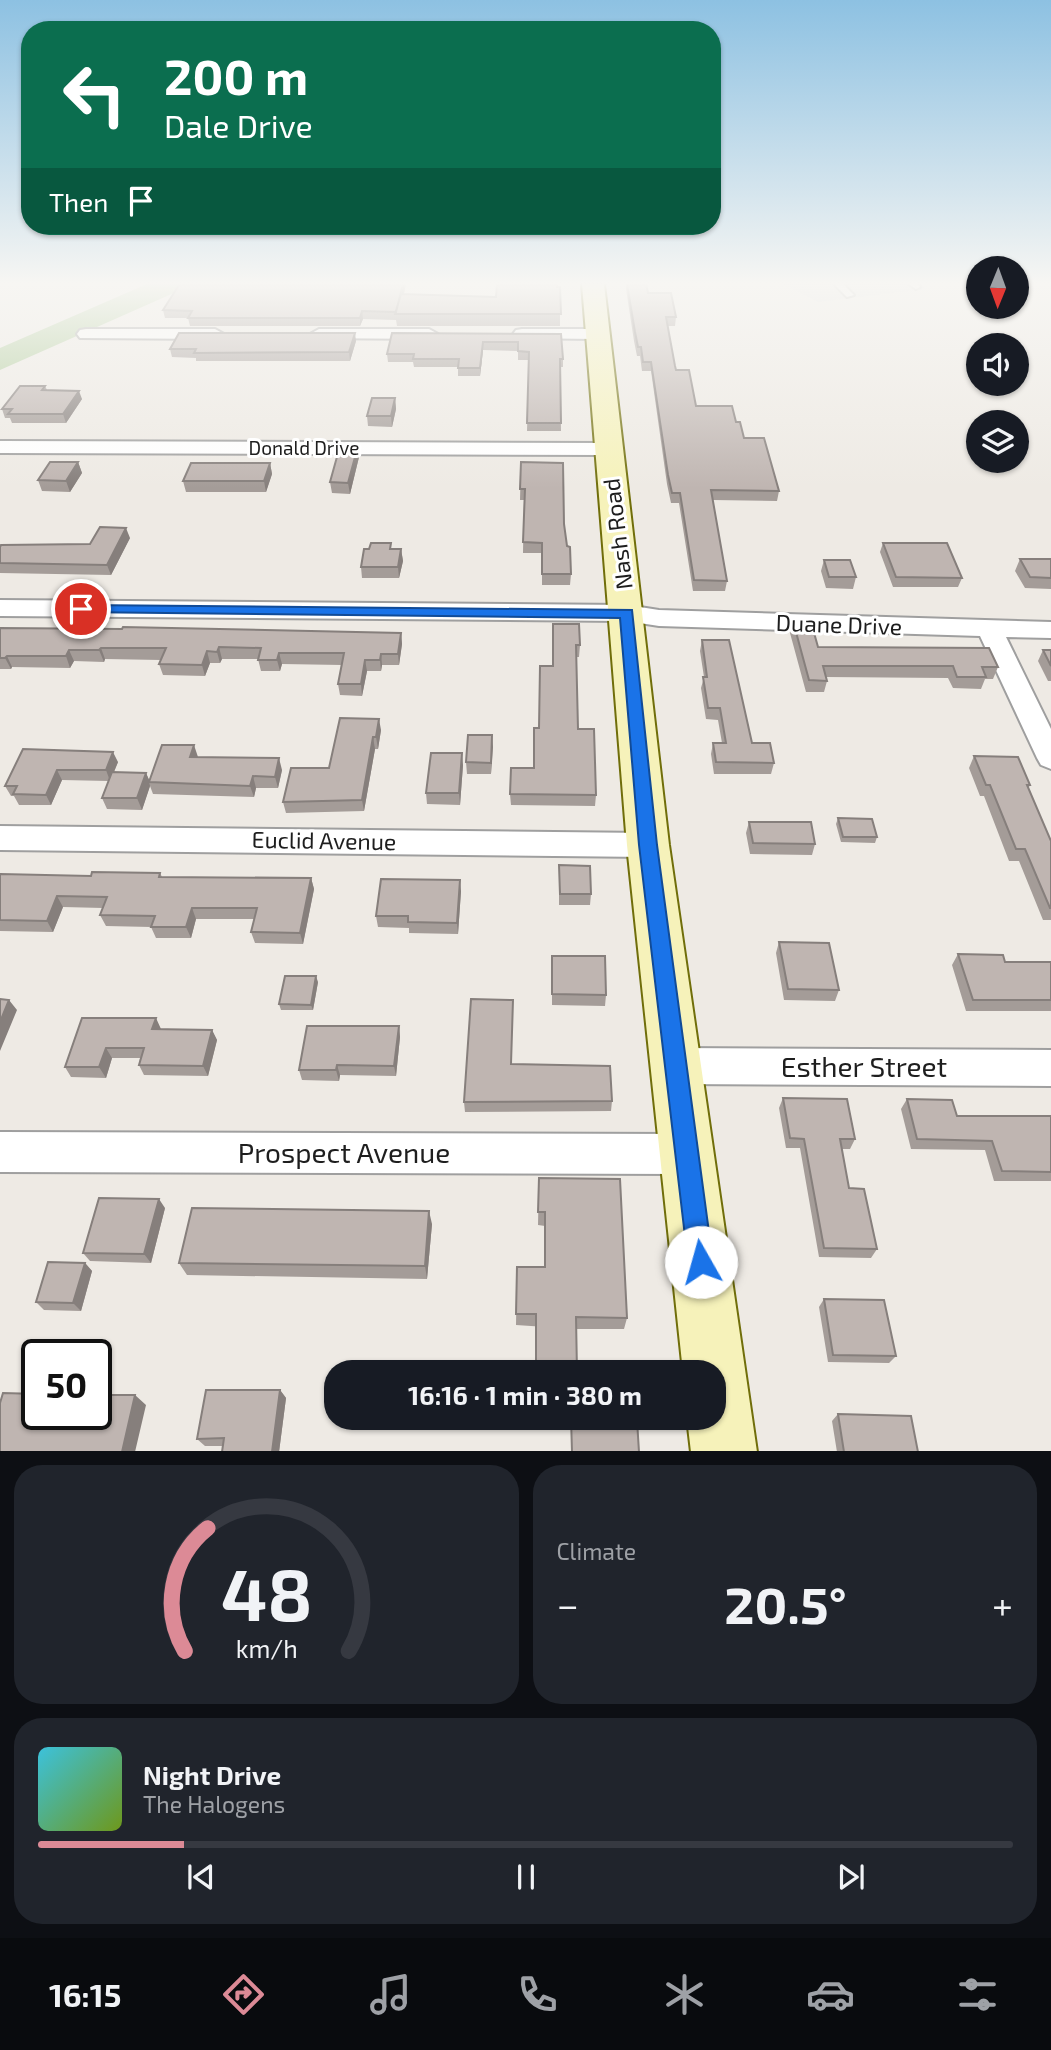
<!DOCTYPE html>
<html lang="en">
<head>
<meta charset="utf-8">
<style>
	:root { --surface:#171b24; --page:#20242c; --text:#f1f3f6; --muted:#9ea1a6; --line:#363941; --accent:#dc8a96 }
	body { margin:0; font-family:"Exo 2",sans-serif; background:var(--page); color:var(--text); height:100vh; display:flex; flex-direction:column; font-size:26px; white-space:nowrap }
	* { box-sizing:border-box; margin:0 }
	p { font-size:23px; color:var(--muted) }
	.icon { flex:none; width:38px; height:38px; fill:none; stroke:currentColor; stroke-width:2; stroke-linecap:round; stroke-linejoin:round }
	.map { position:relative; height:1451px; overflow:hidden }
	.details { display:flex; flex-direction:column; gap:14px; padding:14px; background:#0d0f14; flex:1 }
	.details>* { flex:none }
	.banner { position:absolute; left:21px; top:21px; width:700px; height:214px; border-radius:28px; box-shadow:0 2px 5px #0004; background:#0b6e4f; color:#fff; overflow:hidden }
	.needle { width:46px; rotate:181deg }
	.tools { position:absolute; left:966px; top:256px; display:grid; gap:14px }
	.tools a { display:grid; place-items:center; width:63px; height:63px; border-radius:50%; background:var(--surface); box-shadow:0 2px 5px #0004; font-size:35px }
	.speed { position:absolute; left:21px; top:1339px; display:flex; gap:14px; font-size:35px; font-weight:700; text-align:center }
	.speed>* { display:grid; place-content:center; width:91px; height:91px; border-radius:50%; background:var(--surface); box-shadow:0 2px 5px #0004; line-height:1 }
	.speed .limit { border:4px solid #111; border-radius:10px; background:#fff; color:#111 }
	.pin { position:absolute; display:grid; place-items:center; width:60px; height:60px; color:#fff; margin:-30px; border:4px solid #fff; border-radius:50%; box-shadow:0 2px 7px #0007 }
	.me { position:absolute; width:77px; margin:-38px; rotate:353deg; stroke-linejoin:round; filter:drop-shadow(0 0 5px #0008) }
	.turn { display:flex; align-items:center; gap:24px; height:147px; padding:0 28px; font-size:32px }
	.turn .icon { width:91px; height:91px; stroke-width:2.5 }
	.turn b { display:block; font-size:49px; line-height:60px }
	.then { display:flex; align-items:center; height:66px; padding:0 28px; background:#0003; gap:14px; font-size:26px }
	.big { font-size:52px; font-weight:700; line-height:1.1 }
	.details .widget { flex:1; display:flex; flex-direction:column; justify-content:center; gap:10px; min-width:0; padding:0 24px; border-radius:28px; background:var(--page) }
	.details .dial { align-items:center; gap:0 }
	.dial svg { height:182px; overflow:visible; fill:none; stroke:var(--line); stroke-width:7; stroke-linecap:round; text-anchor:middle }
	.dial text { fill:var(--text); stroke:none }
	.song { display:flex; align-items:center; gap:21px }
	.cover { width:84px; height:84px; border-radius:10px; background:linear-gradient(135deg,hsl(190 70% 55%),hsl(80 70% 35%)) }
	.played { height:7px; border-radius:4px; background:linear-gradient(90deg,var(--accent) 15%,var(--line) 15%) }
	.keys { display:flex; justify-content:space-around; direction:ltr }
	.heat { display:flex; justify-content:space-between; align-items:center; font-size:38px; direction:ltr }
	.details .tiles { flex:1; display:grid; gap:14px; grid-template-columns:1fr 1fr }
	.widget:last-child { grid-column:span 2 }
	.trip { position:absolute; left:324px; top:1360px; width:402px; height:70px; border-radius:28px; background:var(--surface); box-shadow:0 2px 5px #0004; font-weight:700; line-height:70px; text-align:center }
	.tabs { display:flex; height:112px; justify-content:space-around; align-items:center; background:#090b0e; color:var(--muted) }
	.tabs .icon { width:49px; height:49px }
	.tabs .on { color:var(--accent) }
	.tabs b { font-size:32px; color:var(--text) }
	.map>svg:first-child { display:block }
</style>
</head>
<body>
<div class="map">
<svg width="1051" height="1452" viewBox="0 0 1051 1452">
	<rect width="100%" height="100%" fill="#eeeae4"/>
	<path fill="#afcc9a" d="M147,284H194L0,370V348Z"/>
	<path fill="#dedede" d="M783,284H919L925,289L818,302Z"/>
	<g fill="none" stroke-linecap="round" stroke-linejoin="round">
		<defs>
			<path id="service" d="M834,284H843L854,295L847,297Z
				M909,284H918L920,287L916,289Z"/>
			<path id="minor" d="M86,329H215L224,334L215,339L80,338L77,334L80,330Z
				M319,329H429L438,334L429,339L313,338L310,334Z
				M522,329H596L605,334L596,339L516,338L513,334L516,330Z
				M0,441L608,443L615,445L618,449L615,453L608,455L0,453Z
				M0,600L627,605L659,610L1051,622V638L1006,637L1051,729V769L1041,765L1037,758L980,636L659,626L627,621L0,616Z
				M0,826L648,833L659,836L664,845L659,854L648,857L0,850Z
				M677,1048L1051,1050V1086L677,1084L664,1078L658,1066L664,1054Z
				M0,1132L687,1134L701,1140L707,1154L701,1168L687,1174L0,1172Z"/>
			<path id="secondary" d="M582,284H604L669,845L757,1452H691L687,1418H714V1372H683L627,845Z"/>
		</defs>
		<use href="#service" stroke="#9f9f9f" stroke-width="4"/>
		<use href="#minor" stroke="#9f9f9f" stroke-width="4"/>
		<use href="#secondary" stroke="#706e0a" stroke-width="4"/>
		<use href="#service" fill="#fff" fill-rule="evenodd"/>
		<use href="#minor" fill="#fff" fill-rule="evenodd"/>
		<use href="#secondary" fill="#f6f2ba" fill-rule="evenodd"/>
	</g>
	<path fill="#a49c98" d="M181,284H406L404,294L496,297L560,287V326H397L396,320L363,319L360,326H190L188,318H165L163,310Z
		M626,284H646L648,293L676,317L675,326H668L676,370L696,406L736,422L744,438L779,491L777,501L713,500L727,581L725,591H693L679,503H671L667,484L651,371H642L640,356H637L634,341L626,289Z
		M392,333L561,334L563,359V367H560L561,431H527L529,360H518V351L483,350L480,376H458V367H414L413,362H388L387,354Z
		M356,341L350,361H196V358L172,357L170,349Z
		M45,386L47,390L82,399L66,423H12L10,418H5L2,409Z
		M395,398L396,409L392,427L368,426L367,416Z
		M358,446L359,457L350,494L332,493L330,482Z
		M78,462L82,473L70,492L42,491L38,480Z
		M521,462L564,524L571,574L570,585H542V553H523L524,500H520Z
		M270,463L272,474L266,492H186L183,481Z
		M130,538L111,575L0,573V547L90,544Z
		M883,543L962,578L958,587H893L880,552Z
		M392,549H401L403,561L399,578H362L361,567Z
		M1020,559H1051V589L1025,588L1015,571Z
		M824,560L856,577L853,589L826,588L821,571Z
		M793,621L818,647L998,667L993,679H985L981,689L953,688L948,678L826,677L827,681L824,692H806L790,633Z
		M553,624L580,645L579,657H576L578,729L596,795L595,806L511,805L510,794L534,768L539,728L553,666Z
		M0,628L401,633L402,644L399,665H382L381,671H367L362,696L340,695L338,684L342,665L282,664L280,671H261L258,659H222L220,663H210L205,676L163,675L159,664L161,660L105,659L104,662L74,661L70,668L12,667L11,669H0Z
		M702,640L752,743L774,763L771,774H714L711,754L713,743H722L718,720L706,719L701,688L704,677L700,651Z
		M1043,650H1051V681H1048L1038,661Z
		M381,730L378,749H375L364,811L286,813L283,802Z
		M492,735L491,774H467L466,762Z
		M23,749L118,762L114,772L146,773L149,780L197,757L282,770L278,788H256L254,797L153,794L150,786L142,810L107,809L102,798L109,781L62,780L51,805H19L14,796H11L5,786Z
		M974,756L1030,785L1028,789L1051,841V920H1043L1019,861H1009L984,796H980L969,768Z
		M463,765L460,805L427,804L426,793Z
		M838,818L877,837L875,843L841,842L836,824Z
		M749,822L815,844L812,855L750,854L746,833Z
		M559,865L591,894L590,905H559Z
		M160,873L162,877L311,878L314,889L303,944L255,943L251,932L254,919H196L191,938H156L151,927L106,926L100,915L103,908L63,907L53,932L0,931V874L91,876Z
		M461,891L458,934L409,933V928L378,927L376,916Z
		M779,942L839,990L835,1001L784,1000L776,953Z
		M958,954L1005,962H1051V1011H966L952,965Z
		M552,956L606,995L605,1006L552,1005Z
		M318,982L313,1010H281L279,1004Z
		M82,1018L161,1029L212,1030L217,1040L208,1076L144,1075L139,1065L140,1058H112L106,1078L71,1077L65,1067Z
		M399,1026L400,1037L396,1076L340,1075L339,1081L302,1080L299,1070Z
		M783,1098L855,1139L850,1149H841L849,1188L877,1249L871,1258L819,1257L800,1148H786L779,1108Z
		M907,1099L957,1116H1051V1181H994L985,1150L911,1149L901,1109Z
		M612,1101L611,1111L465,1112L464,1102Z
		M539,1178L627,1318L624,1329H576L516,1325L517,1267H545V1226L538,1225Z
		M165,1208L151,1263L90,1261L83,1253Z
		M432,1224L427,1279L187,1275L179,1263Z
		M85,1263L92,1271L81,1311L44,1310L36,1302Z
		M824,1299L896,1356L889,1363L828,1362L819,1307Z
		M280,1390L286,1398L279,1452H222L223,1446H205L197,1439Z
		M838,1414L918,1452H837L832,1421Z"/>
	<path fill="#867f7c" d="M403,284H406L399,314H397Z
		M362,311L363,319L360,326V318Z
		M355,333L356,341L350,361L349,352Z
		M483,342V350L480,376V368Z
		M79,391L82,399L66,423L63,414Z
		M395,398L396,409L392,427L391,416Z
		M358,446L359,457L350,494L348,483Z
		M78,462L82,473L70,492L66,481Z
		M270,463L272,474L266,492L264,481Z
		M126,528L130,538L111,575L107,565Z
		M401,549L403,561L399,578L398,567Z
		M401,633L402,644L399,665L398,654Z
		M219,647L222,659L220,663L217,652Z
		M101,648L105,659L104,662L99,650Z
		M69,650L74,661L70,668L66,656Z
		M207,651L210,663L205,676L202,665Z
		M279,653L282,664L280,671L277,660Z
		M381,654L382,665L381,671L380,660Z
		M7,656L12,667L11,669L5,658Z
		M365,660L367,671L362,696L361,684Z
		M379,719L381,730L378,749L376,737Z
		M492,735L493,747L491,774V763Z
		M373,737L375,749L364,811L362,800Z
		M194,745L198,757H190Z
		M113,752L118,762L110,781L106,770Z
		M462,753L463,765L460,805L459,793Z
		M279,758L282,770L278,788L275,777Z
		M57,770L62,780L51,805L46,795Z
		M146,773L150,782H149L150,786L142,810L137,798Z
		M253,776L256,788L254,797L250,786Z
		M311,878L314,889L303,944L300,933Z
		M460,880L461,891L458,934L457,923Z
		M57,896L63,907L53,932L47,921Z
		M192,908L196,919L191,938L186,927Z
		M316,976L318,982L313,1010L311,1005Z
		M9,1000L17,1010L0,1051V1022Z
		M156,1018L161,1029H152Z
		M399,1026L400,1037L396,1076L394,1066Z
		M212,1030L217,1040L208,1076L203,1066Z
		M106,1048L112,1058L106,1078L99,1067Z
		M337,1065L340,1075L339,1081L336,1070Z
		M159,1199L165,1208L151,1263L144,1254Z
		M429,1211L432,1224L427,1279L425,1266Z
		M85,1263L92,1271L81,1311L73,1303Z
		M280,1390L286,1398L279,1452H272Z
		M135,1395L146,1405L135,1452H122Z"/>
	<path fill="#bfb5b1" stroke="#867f7c" stroke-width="2" d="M181,284H403L396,312L362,311L360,318H188L192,311L163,310L179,285Z
		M497,284H557V287H560L561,314H395L401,294L496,297Z
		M627,284H646L648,293H671L676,317H666L675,366L676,370H689L696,406H732L736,422H740L744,438H764L779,491L711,490L727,581L694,580L680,493H672L668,475L651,362H643L641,347H638L635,332Z
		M179,333H355L349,352L194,353L196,349H170Z
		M392,333L561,334L563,359H560L561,423H527L529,352L518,351V342H483L480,368H458L459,359H413L414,354H387Z
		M20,386H45L42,390L79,391L63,414H8L12,409H2Z
		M372,398H395L391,416H367Z
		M340,446H358L348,483L330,482Z
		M50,462H78L66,481L38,480Z
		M521,462L563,463L564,524L567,546L570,547L571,574H542V543L523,542L525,489H520Z
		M191,463H270L264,481H183Z
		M100,527L126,528L107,565L0,563V547L1,545L90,544Z
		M371,543H391L390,549H401L398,567H361L364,549H369Z
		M883,543H947L962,578L896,577Z
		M1020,559H1051V578L1030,577Z
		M824,560H850L856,577H829Z
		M793,621L811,622L818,647L989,648L998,667H982L986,677H957L953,666H823L827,681L809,680Z
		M553,624H579L580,645H576L578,729H594L596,795L510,794L511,768H534V728H539L540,666H553Z
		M123,627L401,633L398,654H381L380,660H365L361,684H338L344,653H279L277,660H258L261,648L219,647L217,652L207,651L202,665L159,664L166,648H101L99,650H69L66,656H7L5,658H0V628L122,629Z
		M702,640H729L752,743H770L774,763L716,762L713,743H726L720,708H708L703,677H707Z
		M1043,650H1051V666Z
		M340,718L379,719L376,737H373L362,800L283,802L291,768H329Z
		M468,735H492L491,763L466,762Z
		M162,745H194L190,757L279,758L275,777L253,776L250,786L149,782Z
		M23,749L113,752L106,770H57L46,795L13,794L17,786H5Z
		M431,753H462L459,793H426Z
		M974,756L1018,757L1030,785H1027L1051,841V908H1050L1025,849H1016L990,785H986Z
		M112,772L146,773L137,798H102Z
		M838,818L872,819L877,837H843Z
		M749,822H811L815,844L753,843Z
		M559,865L590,866L591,894H560Z
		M92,872L160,873L159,877L311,878L300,933L251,932L257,908H192L186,927H151L155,916L100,915L107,897L57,896L47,921L0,920V874L91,876Z
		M381,879L460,880L457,923L408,922V916H376Z
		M779,942L829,943L839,990L788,989Z
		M958,954L1003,955L1005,962H1051V1000H973Z
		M552,956H605L606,995L552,994Z
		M285,976H316L311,1005L279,1004Z
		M0,999L9,1000L0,1022Z
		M471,999L513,1000L511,1064L610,1066L612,1101L464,1102Z
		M82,1018H156L152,1029L212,1030L203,1066L139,1065L144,1048H106L99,1067H65Z
		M307,1026H399L394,1066L337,1065L336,1070H299Z
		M783,1098L847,1099L855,1139H840L849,1188L864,1189L877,1249L824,1248L804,1139L790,1138Z
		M907,1099L952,1100L957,1116H1051V1172L1002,1171L992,1141L917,1139Z
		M539,1178L620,1179L627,1318L576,1317L577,1372H536V1314H516L517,1267H545V1212H538Z
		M99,1198L159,1199L144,1254L83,1253Z
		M192,1208L429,1211L425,1266L179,1263Z
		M48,1262L85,1263L73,1303L36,1302Z
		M824,1299L884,1300L896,1356L833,1355Z
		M206,1390H280L272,1452H222L224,1438L197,1439Z
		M3,1393L37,1394V1414H96V1395H135L122,1452H0V1403Z
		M838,1414L911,1416L918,1452H844Z
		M571,1418L637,1420L639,1452H572Z"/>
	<linearGradient id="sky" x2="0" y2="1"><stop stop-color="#8dc1e2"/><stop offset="0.58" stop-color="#f7f6f3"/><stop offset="1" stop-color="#f7f6f3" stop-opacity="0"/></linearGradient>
	<rect width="1051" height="488" fill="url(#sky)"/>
	<path fill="#1a73e8" stroke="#114b97" stroke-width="2" d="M81,605L632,610L657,845L713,1262L709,1271L701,1274L692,1271L688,1262L639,845L620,618L76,612V606Z"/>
	<g text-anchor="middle" stroke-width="6" stroke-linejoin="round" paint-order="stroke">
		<g font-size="19" fill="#1e1e1e" stroke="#fff">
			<text x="304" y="455">Donald Drive</text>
		</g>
		<g font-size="23" fill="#1e1e1e" stroke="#fff">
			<text transform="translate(618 534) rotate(-97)" y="8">Nash Road</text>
			<text transform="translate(839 625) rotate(2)" y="8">Duane Drive</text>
			<text transform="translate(324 841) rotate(1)" y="8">Euclid Avenue</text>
		</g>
		<g font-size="28" fill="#1e1e1e" stroke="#fff">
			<text x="864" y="1077">Esther Street</text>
			<text x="344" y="1163">Prospect Avenue</text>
		</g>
	</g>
</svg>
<div class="tools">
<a><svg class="needle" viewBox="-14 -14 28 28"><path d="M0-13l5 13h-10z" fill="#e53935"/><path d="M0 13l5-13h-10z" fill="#9ea1a6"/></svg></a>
<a><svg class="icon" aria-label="sound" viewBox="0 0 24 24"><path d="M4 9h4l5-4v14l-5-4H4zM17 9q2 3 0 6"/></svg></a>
<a><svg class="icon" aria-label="layers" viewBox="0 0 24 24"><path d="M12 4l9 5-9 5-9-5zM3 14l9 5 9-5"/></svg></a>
</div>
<div class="speed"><div class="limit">50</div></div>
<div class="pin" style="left:81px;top:609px;background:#d93025"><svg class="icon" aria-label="arrive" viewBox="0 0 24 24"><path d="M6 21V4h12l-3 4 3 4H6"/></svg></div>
<svg class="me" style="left:701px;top:1262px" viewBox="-20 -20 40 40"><circle r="19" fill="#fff"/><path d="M0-13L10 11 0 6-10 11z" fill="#1a73e8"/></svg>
<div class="trip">16:16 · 1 min · 380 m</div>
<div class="banner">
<div class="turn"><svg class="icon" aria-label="left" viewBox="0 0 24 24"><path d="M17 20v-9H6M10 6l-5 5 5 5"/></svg><div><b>200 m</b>Dale Drive</div></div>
<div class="then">Then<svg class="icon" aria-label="arrive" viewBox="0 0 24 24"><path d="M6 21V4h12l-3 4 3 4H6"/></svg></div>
</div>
</div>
<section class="details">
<div class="tiles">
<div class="widget dial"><svg viewBox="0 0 100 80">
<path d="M14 69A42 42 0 1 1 86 69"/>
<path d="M14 69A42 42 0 0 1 24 15" stroke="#dc8a96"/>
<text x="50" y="56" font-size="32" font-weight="700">48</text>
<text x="50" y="72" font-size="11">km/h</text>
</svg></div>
<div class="widget"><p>Climate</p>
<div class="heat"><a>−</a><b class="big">20.5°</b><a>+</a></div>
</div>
<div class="widget">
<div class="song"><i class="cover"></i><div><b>Night Drive</b><p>The Halogens</p></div></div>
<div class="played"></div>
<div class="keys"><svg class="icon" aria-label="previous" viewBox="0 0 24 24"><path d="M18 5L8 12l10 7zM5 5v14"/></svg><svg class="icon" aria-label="pause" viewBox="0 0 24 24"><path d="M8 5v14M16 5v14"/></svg><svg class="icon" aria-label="next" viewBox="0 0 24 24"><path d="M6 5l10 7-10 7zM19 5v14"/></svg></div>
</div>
</div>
</section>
<nav class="tabs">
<b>16:15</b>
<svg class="icon on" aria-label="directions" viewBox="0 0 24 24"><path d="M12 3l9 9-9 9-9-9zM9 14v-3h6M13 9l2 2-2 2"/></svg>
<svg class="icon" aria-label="music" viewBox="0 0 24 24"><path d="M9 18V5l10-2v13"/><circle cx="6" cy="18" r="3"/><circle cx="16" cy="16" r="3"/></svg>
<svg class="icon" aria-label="phone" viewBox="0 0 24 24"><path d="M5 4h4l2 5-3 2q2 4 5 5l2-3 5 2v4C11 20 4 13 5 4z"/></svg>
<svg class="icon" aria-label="climate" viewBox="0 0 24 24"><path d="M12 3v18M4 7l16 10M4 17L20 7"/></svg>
<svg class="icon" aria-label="car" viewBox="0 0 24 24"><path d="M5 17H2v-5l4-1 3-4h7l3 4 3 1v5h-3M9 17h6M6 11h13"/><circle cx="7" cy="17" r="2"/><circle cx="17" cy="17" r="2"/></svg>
<svg class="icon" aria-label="filters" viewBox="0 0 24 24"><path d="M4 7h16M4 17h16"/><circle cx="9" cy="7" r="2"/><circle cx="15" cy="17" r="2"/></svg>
</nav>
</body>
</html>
